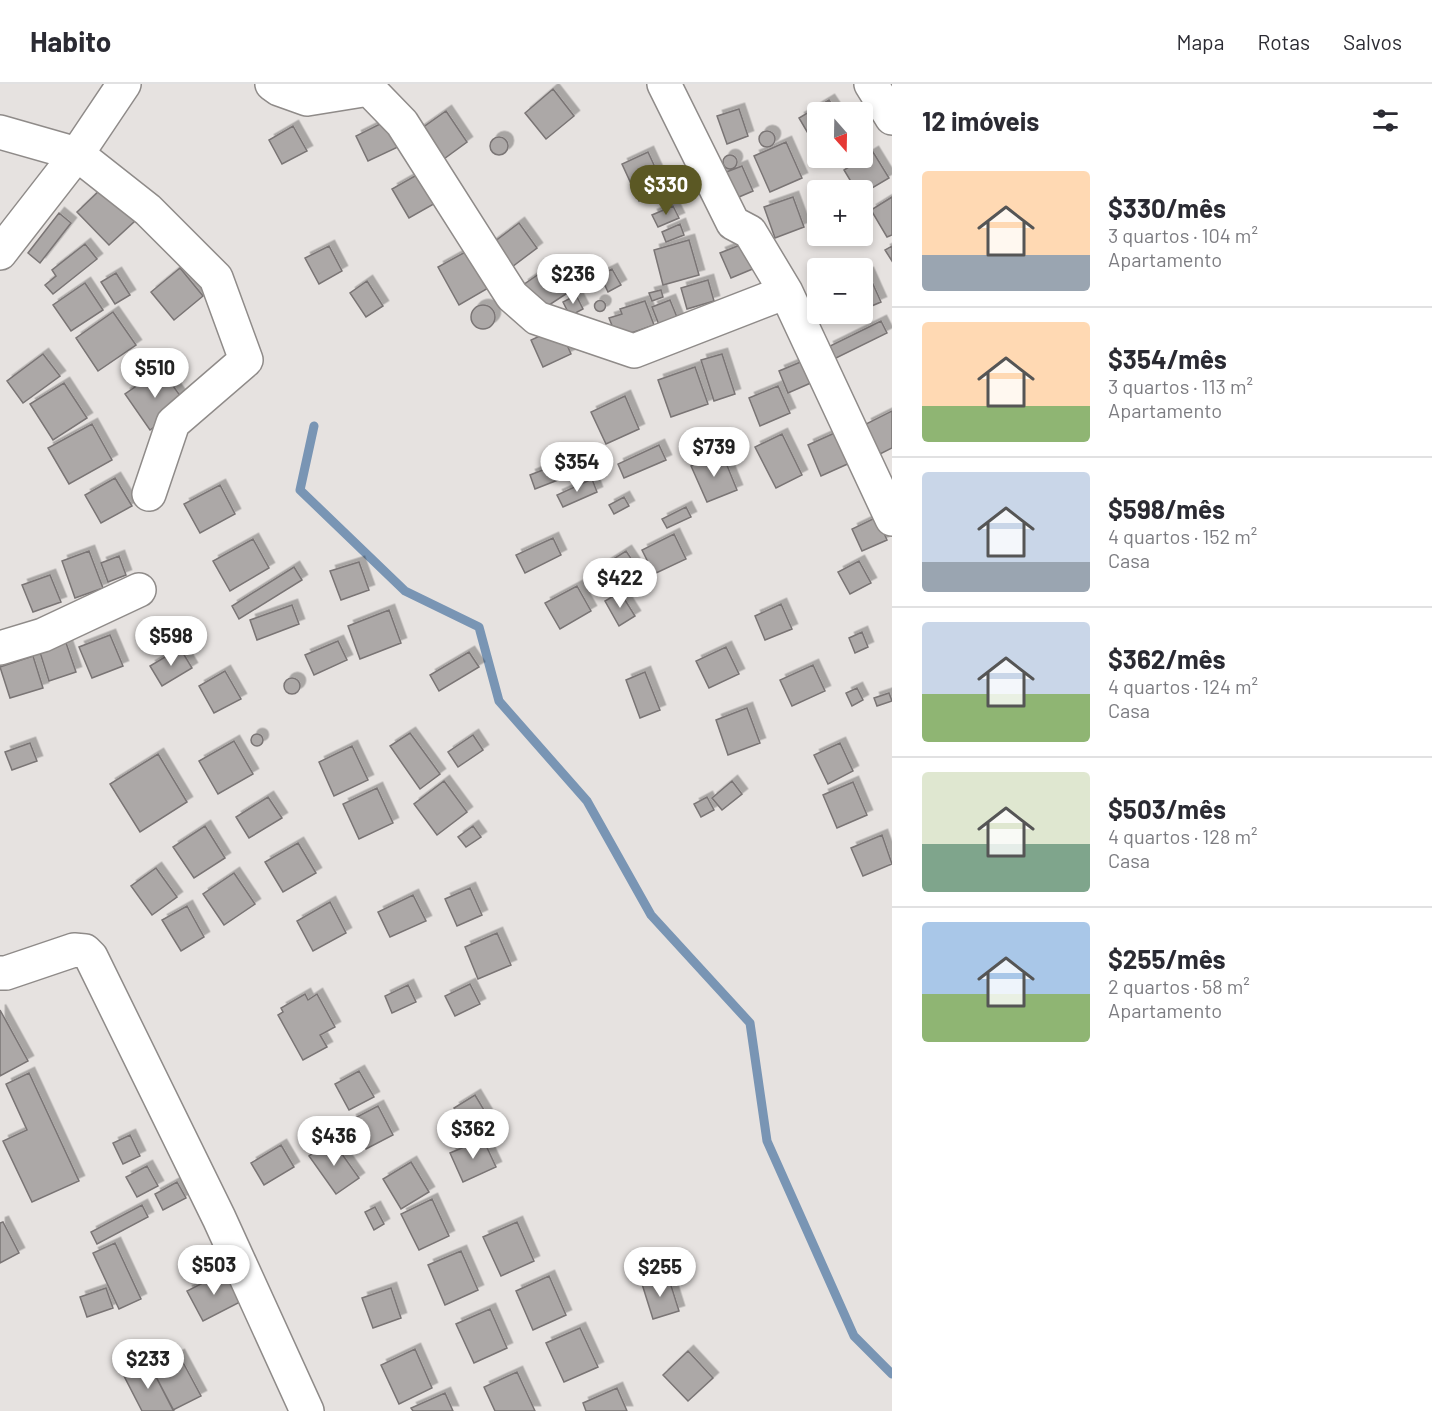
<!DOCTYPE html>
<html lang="pt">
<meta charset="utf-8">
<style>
:root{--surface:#fff;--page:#f7f7f7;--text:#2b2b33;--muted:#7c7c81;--line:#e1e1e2;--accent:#5b5824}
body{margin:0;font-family:Barlow,sans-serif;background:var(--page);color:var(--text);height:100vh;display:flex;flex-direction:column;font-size:22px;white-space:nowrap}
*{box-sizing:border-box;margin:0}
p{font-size:20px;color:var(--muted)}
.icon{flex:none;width:33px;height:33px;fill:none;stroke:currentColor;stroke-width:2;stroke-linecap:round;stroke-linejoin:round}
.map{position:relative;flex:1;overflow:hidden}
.sheet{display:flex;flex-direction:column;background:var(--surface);width:540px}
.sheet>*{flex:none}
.needle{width:39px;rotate:160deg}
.fabs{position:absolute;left:807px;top:18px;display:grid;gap:12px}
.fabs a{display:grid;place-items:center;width:66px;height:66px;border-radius:6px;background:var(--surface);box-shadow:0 3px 9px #0003;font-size:30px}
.price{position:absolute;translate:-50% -51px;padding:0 14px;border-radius:21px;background:#fff;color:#222;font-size:20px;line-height:39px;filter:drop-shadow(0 2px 3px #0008)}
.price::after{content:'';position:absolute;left:50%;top:36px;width:18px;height:14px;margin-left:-9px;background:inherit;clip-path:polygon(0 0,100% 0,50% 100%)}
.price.active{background:var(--accent);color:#fff}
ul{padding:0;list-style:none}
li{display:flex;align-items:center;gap:18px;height:150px;padding:0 30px}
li+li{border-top:2px solid var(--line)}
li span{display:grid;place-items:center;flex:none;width:168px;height:120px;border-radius:6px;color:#555}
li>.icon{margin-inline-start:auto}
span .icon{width:72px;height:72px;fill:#fffc;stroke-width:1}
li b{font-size:26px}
h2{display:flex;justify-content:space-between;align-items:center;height:72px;padding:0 30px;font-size:26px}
header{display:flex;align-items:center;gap:36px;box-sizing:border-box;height:84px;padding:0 30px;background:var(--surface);border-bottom:2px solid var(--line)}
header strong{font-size:28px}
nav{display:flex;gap:33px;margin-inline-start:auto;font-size:21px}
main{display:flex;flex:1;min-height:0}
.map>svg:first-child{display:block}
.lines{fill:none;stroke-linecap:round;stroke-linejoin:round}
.stream{stroke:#7995b4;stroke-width:9}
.building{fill:#aca8a7;stroke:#7a7575;stroke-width:1.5;filter:url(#shadow)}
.minor-casing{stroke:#8f8b89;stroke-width:36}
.minor{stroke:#fff;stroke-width:33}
</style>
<header>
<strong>Habito</strong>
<nav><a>Mapa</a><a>Rotas</a><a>Salvos</a></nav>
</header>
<main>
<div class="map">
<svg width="892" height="1327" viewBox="0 0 892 1327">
<defs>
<filter id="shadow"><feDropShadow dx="5.5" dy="-5.5" stdDeviation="0" flood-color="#0004"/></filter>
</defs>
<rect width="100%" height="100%" fill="#e6e2e0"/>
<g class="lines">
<!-- stream -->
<path class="stream" d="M314,342L300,406L405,507L479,543L499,617L587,717L651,831L750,939L767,1057L854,1252L892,1290"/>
</g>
<!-- building -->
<path class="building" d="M553,5L574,32L546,55L525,29Z
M829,16L837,28H818L816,63L799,34Z
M739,25L748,52L727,60L717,32Z
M446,27L467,58L437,80L415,49Z
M386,37L398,63L368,77L356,52Z
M293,42L307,67L282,80L269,56Z
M759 55a8 8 0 1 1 16 0a8 8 0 1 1-16 0Z
M490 62a9 9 0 1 1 18 0a9 9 0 1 1-18 0Z
M786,58L802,94L770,108L754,72Z
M648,68L665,105L639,117L622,80Z
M873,68L889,94L862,110V106H856L844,86Z
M723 78a7 7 0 1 1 14 0a7 7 0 1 1-14 0Z
M742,82L753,107L732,116L721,90Z
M422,88L439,117L409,134L392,105Z
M102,104L135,137L109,161L77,128Z
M793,113L804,143L775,154L764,123Z
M892,113V151L887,153L871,126Z
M673,122L679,134L658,143L652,131Z
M59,129L71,139L40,179L28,169Z
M519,139L537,164L508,186L490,161Z
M680,140L684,151L666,158L662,148Z
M689,156L699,191L663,201L654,166Z
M745,159L755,184L731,194L720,169Z
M85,160L97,175L53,210L45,201L56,192L52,186Z
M329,162L342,187L319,200L305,174Z
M892,162V177L885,166Z
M469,166L490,203L459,221L438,183Z
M552,181L569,208L540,227L523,201Z
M180,184L203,212L174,236L151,208Z
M612,185L621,201L608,208L600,191Z
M116,189L130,211L115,220L101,198Z
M868,189L881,218L862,226V191Z
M708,196L714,217L687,225L681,204Z
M367,197L383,222L366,233L350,209Z
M85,199L103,226L71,247L53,221Z
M661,206L663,213L652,217L649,209Z
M576,211L583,225L570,232L563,218Z
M670,216L679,238L661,246L652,223Z
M594.5 222a5.5 5.5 0 1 1 11 0a5.5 5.5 0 1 1-11 0Z
M645,217L654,241L617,254L609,234L622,230L620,225Z
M471 233a12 12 0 1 1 24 0a12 12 0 1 1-24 0Z
M113,228L136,261L98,287L76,254Z
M881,237L887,249L834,275L828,263Z
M559,243L571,270L543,283L531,256Z
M43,270L60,292L23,319L7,297Z
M722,270L735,310L714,317L701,276Z
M803,277L813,298L788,309L779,287Z
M695,283L708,320L671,333L658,296Z
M161,285L186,320L150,346L125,310Z
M64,299L87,334L53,356L30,320Z
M778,302L790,329L760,342L749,314Z
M625,312L639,345L606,360L591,328Z
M892,327V364L880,370L866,340Z
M92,340L112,376L69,400L48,364Z
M839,347L852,378L821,392L808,361Z
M782,350L802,391L776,404L755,363Z
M659,361L666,376L624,394L618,380Z
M722,369L737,406L707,418L691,382Z
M576,373L581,387L535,405L530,391Z
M115,394L132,422L101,439L85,411Z
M592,395L597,408L563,423L557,411Z
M220,401L235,430L200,449L184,420Z
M624,413L629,422L614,430L609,421Z
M686,423L691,433L667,444L662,435Z
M877,433L887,456L862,467L852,445Z
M674,450L686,475L654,490L642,466Z
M553,454L561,471L525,489L516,471Z
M253,455L269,484L230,507L213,477Z
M89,467L103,504L75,514L62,477Z
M626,467L640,488L617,502L604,481Z
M119,472L126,491L108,498L101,479Z
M859,477L871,499L850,510L838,488Z
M359,478L369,506L341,516L330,487Z
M294,483L302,496L239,535L232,522Z
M50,491L61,518L33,528L22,501Z
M577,502L591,527L560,545L545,519Z
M620,508L635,532L619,542L605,517Z
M781,520L792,545L765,556L755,532Z
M292,521L299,540L257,556L250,536Z
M389,526L401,559L360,575L348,542Z
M862,548L868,563L855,569L849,554Z
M110,551L123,582L92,594L79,563Z
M64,553L76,588L49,597L38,562Z
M338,557L347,576L314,591L305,571Z
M726,563L739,590L709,604L696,577Z
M180,564L192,584L162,602L150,582Z
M469,568L479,583L439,607L430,591Z
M33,572L43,604L10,614L0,583Z
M813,581L825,607L792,622L780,596Z
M225,587L241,615L214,629L199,602Z
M645,588L660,626L640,634L626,596Z
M284 602a8 8 0 1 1 16 0a8 8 0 1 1-16 0Z
M857,604L863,616L852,622L846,609Z
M889,609L892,617L877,622L874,614Z
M747,624L760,659L728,671L716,636Z
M410,649L440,690L420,705L390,662Z
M251 656a6 6 0 1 1 12 0a6 6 0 1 1-12 0Z
M473,651L483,666L458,683L448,668Z
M234,657L253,690L218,710L199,677Z
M30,659L37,677L12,686L5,668Z
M840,659L853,687L828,700L814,671Z
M352,662L368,696L334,712L319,678Z
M158,670L187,718L140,748L110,700Z
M444,697L467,728L437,751L414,720Z
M732,697L742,710L722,726L712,714Z
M853,698L867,731L837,744L823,711Z
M377,704L393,739L359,755L343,720Z
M268,713L282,734L249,754L236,733Z
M707,713L714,726L701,733L694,720Z
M205,742L225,774L194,794L173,763Z
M473,742L481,753L466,763L458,753Z
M882,751L892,780L863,792L851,764Z
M298,759L316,789L283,808L265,778Z
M156,784L177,813L152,831L131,802Z
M234,789L255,820L224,841L203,810Z
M470,804L482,831L457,842L445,815Z
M413,811L426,837L390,853L378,828Z
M330,818L346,849L313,867L297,837Z
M187,822L204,853L181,867L162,836Z
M497,849L511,881L478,895L465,863Z
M470,900L480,920L455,932L445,912Z
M408,901L416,918L392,929L385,912Z
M305,910L308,916L317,910L335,943L320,951L327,963L303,976L278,931L283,928L281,924Z
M0,926L28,977L0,992Z
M359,987L374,1013L349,1026L335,1000Z
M29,989L79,1097L32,1118L3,1057L27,1046L6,1000Z
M475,1011L487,1031L467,1044L454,1024Z
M378,1022L393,1051L366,1065L351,1036Z
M130,1051L140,1072L123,1080L113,1059Z
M483,1055L496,1083L463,1098L450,1069Z
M332,1056L359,1094L336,1110L309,1072Z
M281,1061L294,1083L264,1101L251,1079Z
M411,1078L429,1108L401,1125L383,1095Z
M147,1082L158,1102L137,1113L126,1093Z
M177,1098L186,1114L163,1126L155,1110Z
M432,1115L449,1152L419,1166L401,1130Z
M142,1121L148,1133L97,1160L91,1148Z
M375,1123L384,1140L374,1146L365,1128Z
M3,1138L19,1169L0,1179V1139Z
M517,1138L534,1177L501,1192L483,1153Z
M115,1159L141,1215L119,1225L93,1169Z
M461,1167L478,1206L445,1221L428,1181Z
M226,1187L242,1217L203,1237L187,1207Z
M549,1192L566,1231L533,1246L516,1207Z
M668,1192L679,1227L653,1235L642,1200Z
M106,1204L113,1224L87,1233L80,1213Z
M391,1204L401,1234L373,1244L362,1214Z
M490,1225L507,1264L474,1279L456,1240Z
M580,1244L598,1283L564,1298L546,1259Z
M415,1265L432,1304L399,1320L381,1281Z
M688,1267L713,1294L688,1317L663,1291Z
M179,1271L201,1312L173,1326L152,1285Z
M149,1279L152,1285L174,1327H142L124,1292Z
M517,1288L535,1327H495L484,1303Z
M617,1304L627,1327H586L583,1319Z
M445,1309L453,1327H413L411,1324Z"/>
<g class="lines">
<!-- minor casing -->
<g class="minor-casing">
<path id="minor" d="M272,0L279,5L307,15L369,5L402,39L512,212L537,234L634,267L786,208
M664,0L733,139L750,148L786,208L892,435
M871,0L892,34
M0,48L77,70L148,126L216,194L246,276L173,339L149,410
M0,169L77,70L124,0
M0,564L43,551L139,506
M0,889H6L74,866L85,867L91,873L219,1134L307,1327"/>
</g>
<!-- minor -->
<use href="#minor" class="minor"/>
</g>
</svg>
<div class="fabs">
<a><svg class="needle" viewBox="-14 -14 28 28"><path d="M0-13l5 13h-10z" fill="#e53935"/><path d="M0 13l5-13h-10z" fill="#7c7c81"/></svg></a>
<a>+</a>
<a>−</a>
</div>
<b class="price active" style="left:666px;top:132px">$330</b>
<b class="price" style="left:573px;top:221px">$236</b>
<b class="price" style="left:155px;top:315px">$510</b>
<b class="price" style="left:714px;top:394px">$739</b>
<b class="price" style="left:577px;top:409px">$354</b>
<b class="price" style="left:620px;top:525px">$422</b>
<b class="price" style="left:171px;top:583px">$598</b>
<b class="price" style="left:473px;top:1076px">$362</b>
<b class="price" style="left:334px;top:1083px">$436</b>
<b class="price" style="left:214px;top:1212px">$503</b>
<b class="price" style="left:660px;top:1214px">$255</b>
<b class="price" style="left:148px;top:1306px">$233</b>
</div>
<section class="sheet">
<h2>12 imóveis<svg class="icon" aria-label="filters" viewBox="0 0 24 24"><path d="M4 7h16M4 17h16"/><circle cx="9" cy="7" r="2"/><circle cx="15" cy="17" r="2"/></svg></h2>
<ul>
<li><span style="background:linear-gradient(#ffd9b3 70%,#9aa5b1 0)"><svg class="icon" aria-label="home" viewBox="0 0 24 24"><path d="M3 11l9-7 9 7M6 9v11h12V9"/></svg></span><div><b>$330/mês</b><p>3 quartos · 104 m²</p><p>Apartamento</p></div></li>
<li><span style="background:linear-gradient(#ffd9b3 70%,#8fb573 0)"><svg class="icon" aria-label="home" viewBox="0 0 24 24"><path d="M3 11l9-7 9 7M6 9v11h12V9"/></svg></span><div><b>$354/mês</b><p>3 quartos · 113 m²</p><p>Apartamento</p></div></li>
<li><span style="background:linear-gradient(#c9d6e8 75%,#9aa5b1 0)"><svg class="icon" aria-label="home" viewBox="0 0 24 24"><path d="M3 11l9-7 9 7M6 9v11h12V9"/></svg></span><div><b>$598/mês</b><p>4 quartos · 152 m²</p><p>Casa</p></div></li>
<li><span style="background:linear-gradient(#c9d6e8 60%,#8fb573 0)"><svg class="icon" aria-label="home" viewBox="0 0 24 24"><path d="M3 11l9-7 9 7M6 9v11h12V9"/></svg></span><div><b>$362/mês</b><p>4 quartos · 124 m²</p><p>Casa</p></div></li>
<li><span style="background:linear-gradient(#dfe7d0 60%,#7fa58c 0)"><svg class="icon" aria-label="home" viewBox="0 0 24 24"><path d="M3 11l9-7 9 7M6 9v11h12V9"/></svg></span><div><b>$503/mês</b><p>4 quartos · 128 m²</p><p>Casa</p></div></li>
<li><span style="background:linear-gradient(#a9c7e8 60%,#8fb573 0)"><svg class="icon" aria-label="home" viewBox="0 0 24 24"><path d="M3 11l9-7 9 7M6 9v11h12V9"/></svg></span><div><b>$255/mês</b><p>2 quartos · 58 m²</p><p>Apartamento</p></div></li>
</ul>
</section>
</main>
